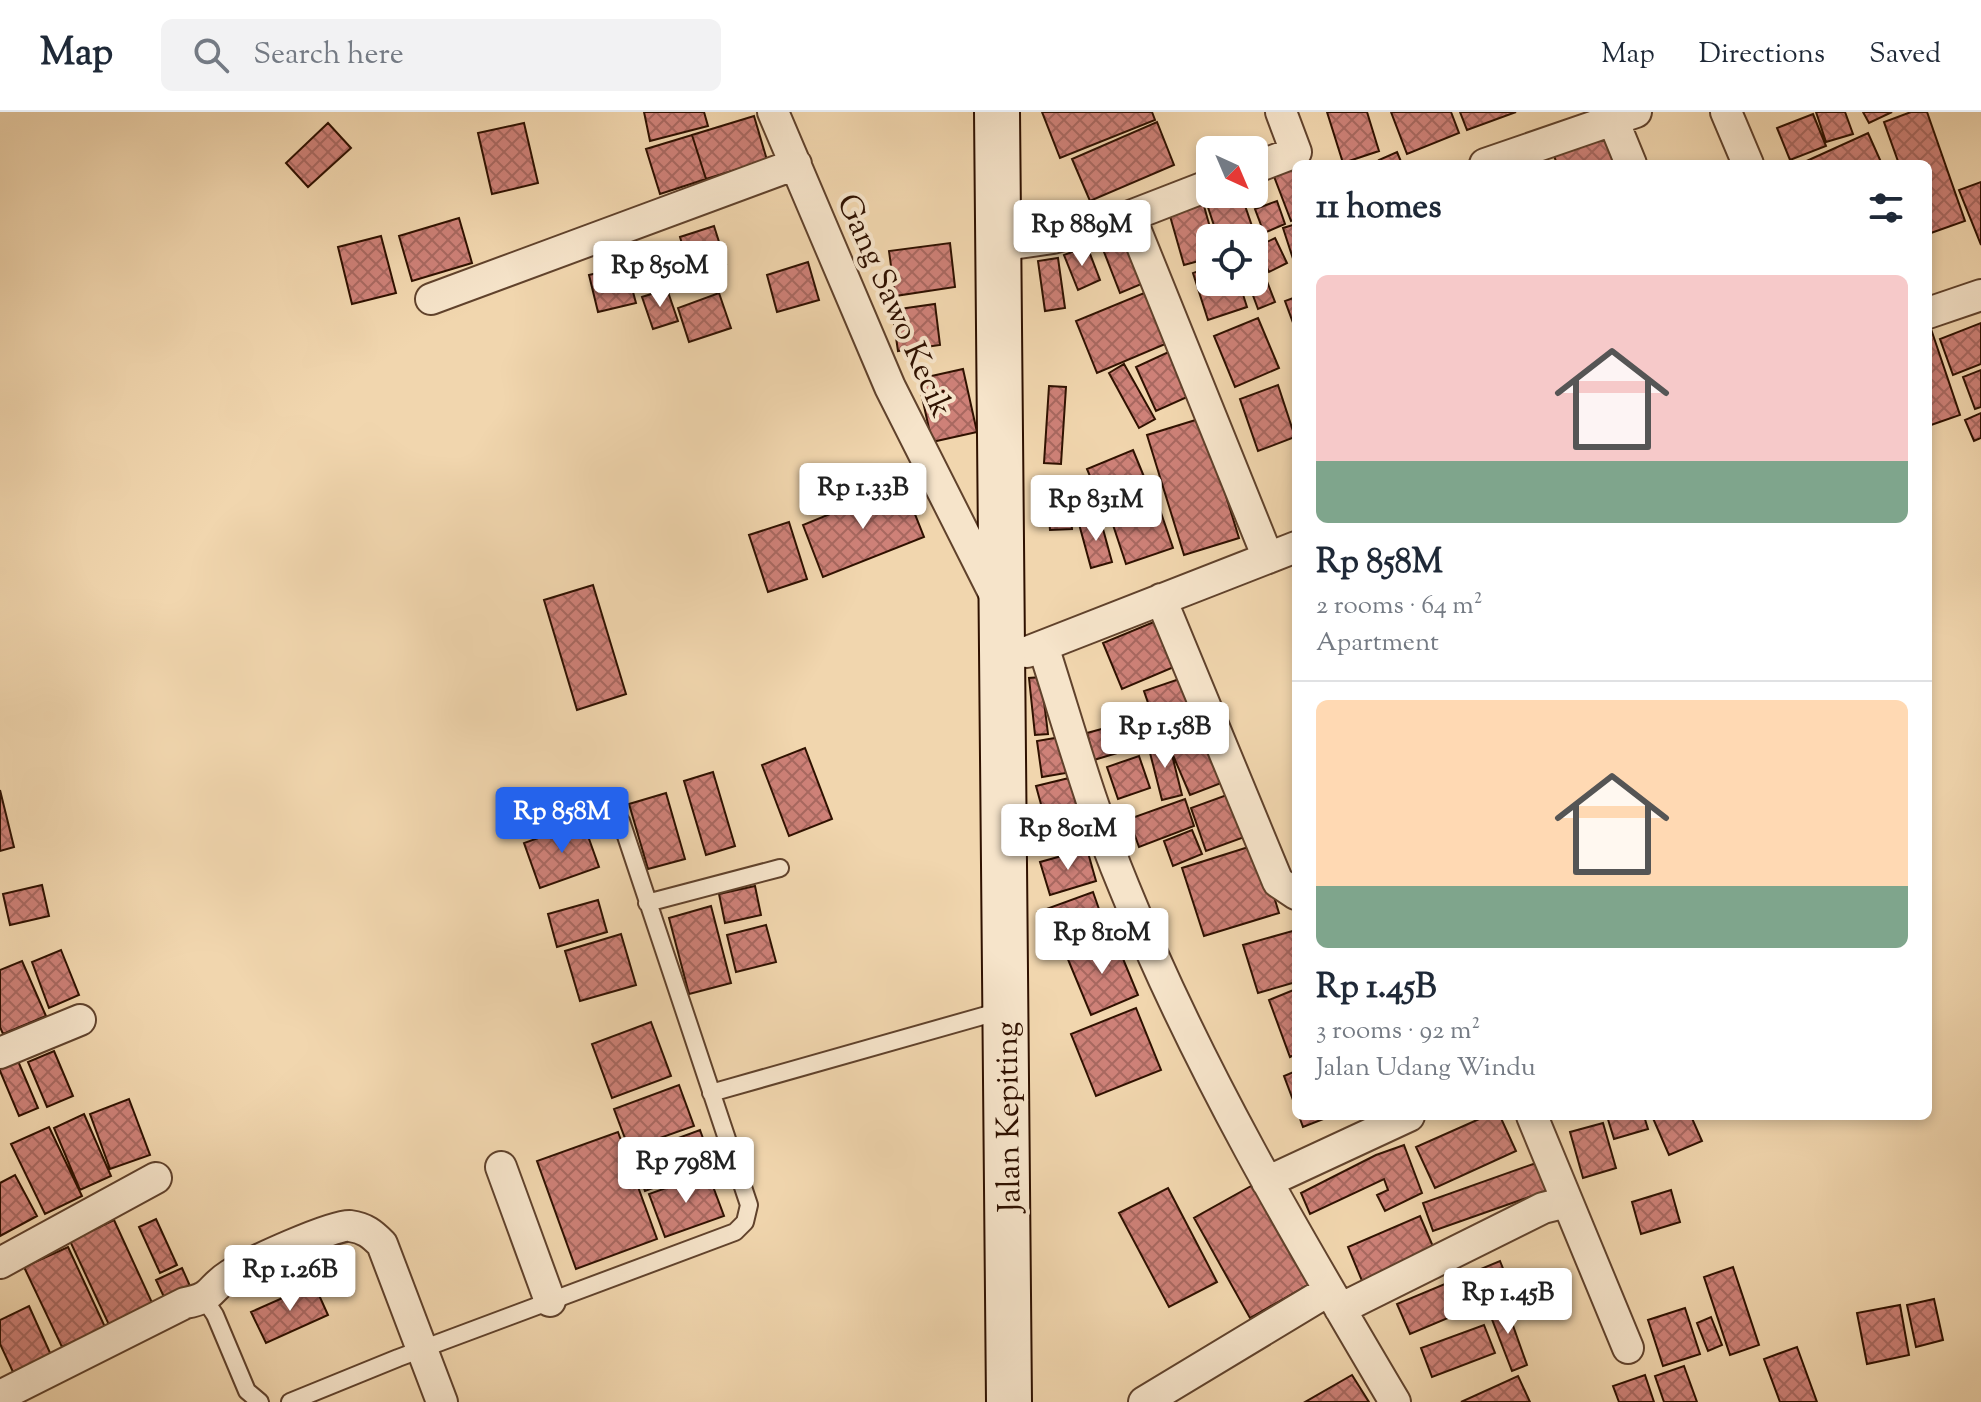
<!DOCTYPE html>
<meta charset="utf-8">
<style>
:root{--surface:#fff;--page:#f2f2f3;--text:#1f2937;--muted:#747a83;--line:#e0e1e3;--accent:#2563eb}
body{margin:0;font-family:"Sorts Mill Goudy",serif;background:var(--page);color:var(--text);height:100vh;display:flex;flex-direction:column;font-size:30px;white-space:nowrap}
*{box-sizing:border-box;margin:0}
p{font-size:26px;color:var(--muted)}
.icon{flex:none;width:44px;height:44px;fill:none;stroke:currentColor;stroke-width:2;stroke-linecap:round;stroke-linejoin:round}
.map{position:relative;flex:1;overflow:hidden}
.panel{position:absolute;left:1292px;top:48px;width:640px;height:960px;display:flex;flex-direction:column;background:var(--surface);border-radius:12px;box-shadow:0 4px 12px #0003}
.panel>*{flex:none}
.needle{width:52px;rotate:136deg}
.tools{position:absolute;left:1196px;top:24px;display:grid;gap:16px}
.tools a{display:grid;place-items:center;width:72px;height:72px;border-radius:12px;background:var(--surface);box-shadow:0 4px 12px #0003;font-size:40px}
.price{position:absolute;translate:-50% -68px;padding:0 18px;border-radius:8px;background:#fff;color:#222;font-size:26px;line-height:52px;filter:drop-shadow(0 2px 4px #0008)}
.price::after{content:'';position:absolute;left:50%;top:48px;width:24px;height:18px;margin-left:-12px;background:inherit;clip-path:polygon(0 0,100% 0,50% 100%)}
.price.current{background:var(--accent);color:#fff}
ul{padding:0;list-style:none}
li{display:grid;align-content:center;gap:16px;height:424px;padding:0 24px}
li+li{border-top:2px solid var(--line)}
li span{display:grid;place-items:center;height:248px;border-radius:12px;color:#555}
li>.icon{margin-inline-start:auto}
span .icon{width:144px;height:144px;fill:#fffc;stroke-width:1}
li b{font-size:34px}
h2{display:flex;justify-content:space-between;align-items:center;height:96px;padding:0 24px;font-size:34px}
header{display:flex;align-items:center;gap:48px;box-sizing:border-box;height:112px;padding:0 40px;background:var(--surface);border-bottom:2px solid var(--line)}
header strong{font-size:38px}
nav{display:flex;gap:44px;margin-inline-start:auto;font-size:28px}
.search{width:560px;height:72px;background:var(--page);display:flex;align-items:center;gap:20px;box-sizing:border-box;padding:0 28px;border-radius:12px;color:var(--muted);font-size:30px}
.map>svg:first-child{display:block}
.building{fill:url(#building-cross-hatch);stroke:#2f1100;stroke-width:2}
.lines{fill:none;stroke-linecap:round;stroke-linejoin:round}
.service-casing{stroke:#60422c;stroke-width:20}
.minor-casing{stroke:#60422c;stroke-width:34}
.secondary-casing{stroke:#2f1100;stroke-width:48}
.service{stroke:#f6e4ca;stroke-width:16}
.minor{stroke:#f6e4ca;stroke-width:30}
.secondary{stroke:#f6e4ca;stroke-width:44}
.labels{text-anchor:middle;stroke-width:8;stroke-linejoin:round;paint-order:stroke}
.street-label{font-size:32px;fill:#2f1100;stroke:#f6e4ca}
</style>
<header>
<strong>Map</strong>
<div class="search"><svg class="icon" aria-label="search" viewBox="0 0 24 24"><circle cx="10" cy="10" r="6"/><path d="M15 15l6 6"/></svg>Search here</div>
<nav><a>Map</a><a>Directions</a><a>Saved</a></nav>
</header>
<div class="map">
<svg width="1981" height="1290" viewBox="0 0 1981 1290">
<defs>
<pattern id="building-cross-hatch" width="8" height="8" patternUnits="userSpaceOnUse" patternTransform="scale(2)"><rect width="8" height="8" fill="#ce8178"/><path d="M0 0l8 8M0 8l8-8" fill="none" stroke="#a86860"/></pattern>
</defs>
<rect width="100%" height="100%" fill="#f1d6ae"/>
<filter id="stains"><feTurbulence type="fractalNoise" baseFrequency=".0025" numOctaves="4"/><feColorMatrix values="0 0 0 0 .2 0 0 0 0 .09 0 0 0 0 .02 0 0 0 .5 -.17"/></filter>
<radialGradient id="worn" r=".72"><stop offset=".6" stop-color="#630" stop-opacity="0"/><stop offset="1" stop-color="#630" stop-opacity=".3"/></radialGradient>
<!-- building -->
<path class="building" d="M644,0H704L708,14L650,29Z
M1042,0H1152L1155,8L1060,46Z
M1327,0H1367L1379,39L1343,51Z
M1391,0H1451L1459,21L1407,42Z
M1460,0H1516L1467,18Z
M1816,0H1845L1853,22L1826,30Z
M1863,0H1892L1869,11Z
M1911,0H1927L1965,109L1928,122V52H1899L1884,10Z
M1813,2L1826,34L1790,48L1777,16Z
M754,4L767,48L706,67L692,23Z
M1157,10L1174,53L1090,89L1072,47Z
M328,11L351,36L308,75L286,51Z
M524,11L538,71L492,82L478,21Z
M1609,18L1621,52H1557L1553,41Z
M1868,21L1881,50L1877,52H1800Z
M692,23L706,67L660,82L646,37Z
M1397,40L1402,52H1381L1379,48Z
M1289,47L1296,66V107L1291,109L1270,54Z
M1981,70V133L1959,78Z
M1225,82H1241L1254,120L1238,126H1218L1206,89Z
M1202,87L1213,126H1210V146L1184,153L1168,97Z
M1277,89L1285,112L1264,121L1255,97Z
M459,106L472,151L412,169L399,124Z
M1128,110L1151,168L1120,181L1097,122Z
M1296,112V156L1283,116Z
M714,114L726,152L691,163L680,125Z
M381,124L396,181L352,192L338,135Z
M1275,126L1287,151L1269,160L1257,135Z
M950,131L955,175L895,184L889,139Z
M1087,134L1100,168L1078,178L1064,143Z
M1255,139L1275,190L1258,197L1248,170H1254Z
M1058,146L1065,196L1045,199L1038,149Z
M808,150L819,188L777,200L767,163Z
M626,154L636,191L598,200L589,163Z
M1210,155V170H1239L1247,195L1208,208L1193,161Z
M667,177L678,209L653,217L642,185Z
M1149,179L1170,230L1097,261L1076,209Z
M719,181L731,216L689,230L678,196Z
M1296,185V219L1285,189Z
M935,192L940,233L898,239L892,198Z
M1258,206L1279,256L1235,275L1214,224Z
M1981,211V252L1953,263L1940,227Z
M1930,214L1960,303L1928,314V215Z
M1175,237L1196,281L1156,299L1136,255Z
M1124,252L1155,307L1139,316L1109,261Z
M963,257L977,320L932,330L918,267Z
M1981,258V295L1975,297L1963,265Z
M1278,273L1295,325L1258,339L1240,287Z
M1049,274L1066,275L1061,352L1044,351Z
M1981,301V326L1974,329L1965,308Z
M1202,306L1239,426L1184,443L1147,323Z
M1133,338L1152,384L1106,403L1087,357Z
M903,372L924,425L823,465L803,413Z
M1069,379L1072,417L1050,418L1047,381Z
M1159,395L1173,436L1126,452L1112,410Z
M1100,406L1112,450L1091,456L1079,412Z
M789,410L807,467L768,480L749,423Z
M593,473L626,582L577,598L544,488Z
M1161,507L1181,552L1122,577L1103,531Z
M1191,563L1207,609L1160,626L1144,579Z
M1041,565L1048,622L1035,623L1029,566Z
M1109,615L1117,641L1094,648L1087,621Z
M1061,625L1066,661L1042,665L1037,629Z
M1206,626L1224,670L1190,683L1172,641Z
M1168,627L1182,683L1162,688L1148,633Z
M805,636L832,707L789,724L762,653Z
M1139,644L1150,676L1118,687L1107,655Z
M713,660L735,734L706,743L684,669Z
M1069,666L1078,698L1045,707L1036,674Z
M0,678L14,735L0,739Z
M1235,680L1250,723L1206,739L1191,696Z
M666,681L685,747L648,757L629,692Z
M1185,687L1194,714L1139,735L1129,707Z
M1074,706L1079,733L1052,739L1046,712Z
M583,710L599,755L540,776L524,731Z
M1192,718L1202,742L1173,754L1164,729Z
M1258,732L1279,801L1204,824L1182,756Z
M1087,737L1096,769L1050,783L1040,750Z
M42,773L49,804L10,813L3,782Z
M755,774L761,803L725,811L719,782Z
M1093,780L1107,820L1052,840L1038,800Z
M598,788L607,820L557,835L548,802Z
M711,794L731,871L689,882L669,806Z
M766,813L776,850L736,860L727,823Z
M1296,818V870L1258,881L1243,833Z
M621,822L636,873L580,889L565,839Z
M1114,825L1138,883L1091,903L1067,845Z
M61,838L79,883L49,896L32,850Z
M22,849L46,904L3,922L0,915V858Z
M1296,877V942L1290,945L1269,888Z
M1136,896L1161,958L1096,984L1071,922Z
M651,910L671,964L612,986L592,932Z
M54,939L73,984L47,995L28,950Z
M18,949L38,996L19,1004L0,959V956Z
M1296,959V996L1284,964Z
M679,973L694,1014L629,1037L614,997Z
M129,987L150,1043L110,1057L90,1002Z
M84,1002L111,1064L80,1078L54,1016Z
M1299,1004H1331L1303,1015Z
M1486,1004H1500L1516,1039L1435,1076L1416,1035Z
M1607,1004H1644L1648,1017L1614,1027Z
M1652,1004H1691L1702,1029L1669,1043Z
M1603,1011L1616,1056L1583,1066L1570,1020Z
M49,1015L82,1084L45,1102L11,1032Z
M700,1018L713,1054L645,1079L632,1043Z
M618,1020L657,1127L576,1157L537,1049Z
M1404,1033L1422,1081L1385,1099L1377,1083L1388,1078L1384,1067L1310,1102L1301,1081L1376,1043Z
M1536,1051L1546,1079L1433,1119L1423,1091Z
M708,1061L724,1104L665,1125L649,1082Z
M15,1063L37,1104L0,1124V1071Z
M1260,1069L1315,1169L1250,1206L1194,1106Z
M1168,1076L1217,1170L1169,1195L1119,1101Z
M1671,1078L1680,1110L1641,1122L1632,1090Z
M1420,1104L1437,1144L1365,1176L1348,1135Z
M156,1107L177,1153L160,1161L139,1115Z
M114,1108L154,1195L110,1215L70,1129Z
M68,1135L105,1215L62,1235L24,1155Z
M1500,1149L1512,1179L1410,1222L1397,1192Z
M1733,1155L1759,1233L1730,1243L1704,1165Z
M182,1156L190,1174L164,1185L156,1168Z
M314,1172L328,1203L266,1231L251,1200Z
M1934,1187L1943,1228L1916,1235L1907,1193Z
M1505,1191L1527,1253L1512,1259L1488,1197Z
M1900,1193L1909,1243L1867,1252L1857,1201Z
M29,1194L51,1243L13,1260L0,1232V1208Z
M1685,1196L1700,1242L1663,1254L1648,1208Z
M1711,1205L1722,1233L1708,1239L1697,1211Z
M1484,1213L1495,1241L1432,1265L1421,1236Z
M1797,1235L1817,1290H1780L1764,1247Z
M1684,1254L1697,1290H1664L1655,1264Z
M1352,1263L1369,1290H1305Z
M1645,1263L1654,1290H1619L1613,1274Z
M1518,1264L1530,1290H1461Z"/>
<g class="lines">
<!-- service casing -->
<g class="service-casing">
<path id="service" d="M647,791L780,756
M711,981L1004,898
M201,1190L209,1194L215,1203L247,1279L260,1290
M290,1290L398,1246L735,1120L745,1110L749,1093L621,709"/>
</g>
<!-- minor casing -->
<g class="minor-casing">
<path id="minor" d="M773,0L890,275L998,489
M1726,0L1748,52
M1613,8L1631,52
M1485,52L1636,0
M1254,56L1296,40L1281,0
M1130,104L1268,446
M998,134L1053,126L1130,104L1210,73
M431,187L796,52
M1928,201L1981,183
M1161,487L1278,770L1296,782
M1043,534C1069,615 1091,696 1124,775C1197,956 1296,1123 1395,1290
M1027,540L1296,435
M0,941L80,908
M1532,1004L1628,1236
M501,1055L550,1189
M1267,1070L1409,1004
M0,1151L156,1066
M1340,1197L1543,1096L1567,1090
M0,1284L185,1191C214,1186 208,1177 230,1163C247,1152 334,1112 350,1114C365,1116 372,1122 382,1132L442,1290
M1144,1290L1328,1179"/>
</g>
<!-- secondary casing -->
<g class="secondary-casing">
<path id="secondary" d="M997,0L1009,1290"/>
</g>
<!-- service -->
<use href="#service" class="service"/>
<!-- minor -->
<use href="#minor" class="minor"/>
<!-- secondary -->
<use href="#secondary" class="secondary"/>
</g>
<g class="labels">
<!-- street labels -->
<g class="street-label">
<text transform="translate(896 193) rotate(66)" y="11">Gang Sawo Kecik</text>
<text transform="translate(1007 1005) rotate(-91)" y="11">Jalan Kepiting</text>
</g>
</g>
<rect width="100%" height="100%" filter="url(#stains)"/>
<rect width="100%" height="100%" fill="url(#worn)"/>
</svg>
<div class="tools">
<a><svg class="needle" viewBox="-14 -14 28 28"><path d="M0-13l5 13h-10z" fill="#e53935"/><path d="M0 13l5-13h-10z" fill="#747a83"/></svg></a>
<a><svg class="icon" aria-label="locate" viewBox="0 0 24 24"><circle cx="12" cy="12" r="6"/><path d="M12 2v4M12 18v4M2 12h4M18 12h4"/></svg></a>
</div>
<b class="price" style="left:1082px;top:156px">Rp 889M</b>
<b class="price" style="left:660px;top:197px">Rp 850M</b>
<b class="price" style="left:863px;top:419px">Rp 1.33B</b>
<b class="price" style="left:1096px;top:431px">Rp 831M</b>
<b class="price" style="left:1165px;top:658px">Rp 1.58B</b>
<b class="price current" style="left:562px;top:743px">Rp 858M</b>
<b class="price" style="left:1068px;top:760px">Rp 801M</b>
<b class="price" style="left:1102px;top:864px">Rp 810M</b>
<b class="price" style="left:686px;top:1093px">Rp 798M</b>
<b class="price" style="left:290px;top:1201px">Rp 1.26B</b>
<b class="price" style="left:1508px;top:1224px">Rp 1.45B</b>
<section class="panel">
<h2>11 homes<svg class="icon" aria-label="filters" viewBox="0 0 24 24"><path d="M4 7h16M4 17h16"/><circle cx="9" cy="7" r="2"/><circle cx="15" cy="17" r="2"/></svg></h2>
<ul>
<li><span style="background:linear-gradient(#f6c9c9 75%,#7fa58c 0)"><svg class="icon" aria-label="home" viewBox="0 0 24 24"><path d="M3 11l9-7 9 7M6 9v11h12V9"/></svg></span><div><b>Rp 858M</b><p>2 rooms · 64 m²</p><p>Apartment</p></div></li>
<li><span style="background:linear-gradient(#ffd9b3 75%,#7fa58c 0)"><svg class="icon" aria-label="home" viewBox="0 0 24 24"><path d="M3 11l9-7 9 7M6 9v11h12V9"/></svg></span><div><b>Rp 1.45B</b><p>3 rooms · 92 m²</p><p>Jalan Udang Windu</p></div></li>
</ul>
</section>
</div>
